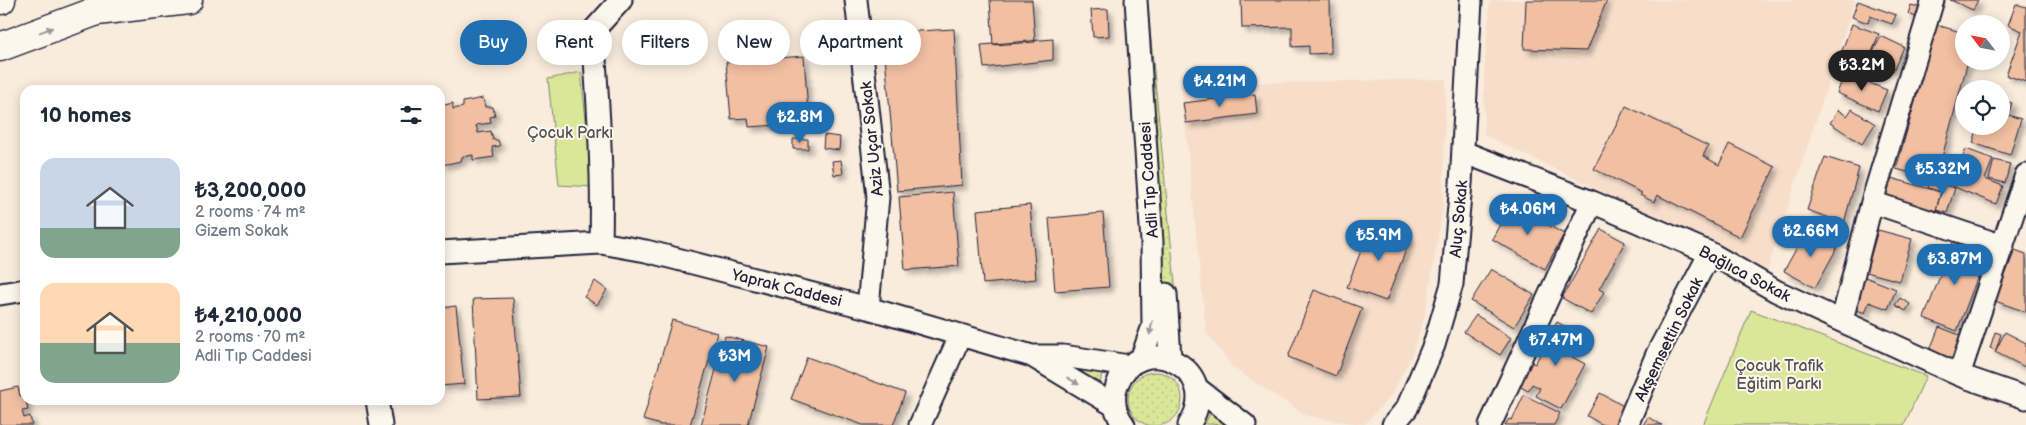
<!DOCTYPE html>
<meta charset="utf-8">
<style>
:root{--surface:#fff;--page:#f6f6f7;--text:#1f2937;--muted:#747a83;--accent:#1f6fb2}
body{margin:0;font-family:"Balsamiq Sans",sans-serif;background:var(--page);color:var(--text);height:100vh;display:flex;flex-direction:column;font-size:19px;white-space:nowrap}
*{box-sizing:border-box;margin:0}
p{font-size:16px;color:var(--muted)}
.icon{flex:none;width:28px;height:28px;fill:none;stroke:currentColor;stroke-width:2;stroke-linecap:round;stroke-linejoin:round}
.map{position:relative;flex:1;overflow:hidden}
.details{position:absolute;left:20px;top:85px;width:425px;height:320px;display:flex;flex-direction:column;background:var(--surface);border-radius:15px;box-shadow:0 2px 12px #0003}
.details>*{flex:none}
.banner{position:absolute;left:460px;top:20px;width:475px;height:45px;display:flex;gap:10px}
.needle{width:32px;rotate:302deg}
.tools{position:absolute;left:1955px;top:15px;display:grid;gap:10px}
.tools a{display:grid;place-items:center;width:55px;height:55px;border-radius:50%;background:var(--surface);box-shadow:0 2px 12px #0003;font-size:25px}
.price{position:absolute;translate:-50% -42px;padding:0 11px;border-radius:18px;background:var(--accent);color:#fff;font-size:16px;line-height:32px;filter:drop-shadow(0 1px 2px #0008)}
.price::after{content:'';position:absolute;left:50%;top:30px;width:15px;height:11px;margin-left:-8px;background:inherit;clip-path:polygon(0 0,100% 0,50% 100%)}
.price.on{background:#222;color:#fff}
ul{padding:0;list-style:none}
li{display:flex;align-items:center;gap:15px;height:125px;padding:0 20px}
li span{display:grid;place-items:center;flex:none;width:140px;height:100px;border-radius:15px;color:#555}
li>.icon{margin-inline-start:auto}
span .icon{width:60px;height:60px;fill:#fffc;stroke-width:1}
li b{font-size:21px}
h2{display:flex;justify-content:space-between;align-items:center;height:60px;padding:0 20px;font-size:21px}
.pill{padding:0 18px;border-radius:22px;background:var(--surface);box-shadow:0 2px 12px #0003;font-size:18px;line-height:45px}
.pill.on{background:var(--accent);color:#fff}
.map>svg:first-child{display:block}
.built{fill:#f7decb}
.grass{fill:url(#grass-dots);stroke:#7e846a}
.park{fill:#dae698;stroke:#7e846a}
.building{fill:#f1bfa2;stroke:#22223b;filter:url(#shadow)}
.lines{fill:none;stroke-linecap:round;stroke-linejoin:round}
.minor-casing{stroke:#22223b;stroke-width:25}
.major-casing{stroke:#22223b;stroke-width:31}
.minor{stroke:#fbf7ec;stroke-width:21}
.major{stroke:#fbf7ec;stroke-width:28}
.oneway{fill:#99979c}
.labels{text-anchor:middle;stroke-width:4;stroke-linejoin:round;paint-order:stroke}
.park-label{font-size:16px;fill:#505352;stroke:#fbf7ec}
.street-label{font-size:16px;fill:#22223b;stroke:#fbf7ec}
</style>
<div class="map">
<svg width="2026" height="425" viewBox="0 0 2026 425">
<defs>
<pattern id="grass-dots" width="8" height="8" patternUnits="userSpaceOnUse" patternTransform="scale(1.25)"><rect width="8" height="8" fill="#dae698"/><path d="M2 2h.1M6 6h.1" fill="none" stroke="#bbc584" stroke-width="1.8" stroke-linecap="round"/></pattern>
<filter id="shadow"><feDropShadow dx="4.5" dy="4.5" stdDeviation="2.5" flood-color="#0004"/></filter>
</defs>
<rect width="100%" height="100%" fill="#f9ecdd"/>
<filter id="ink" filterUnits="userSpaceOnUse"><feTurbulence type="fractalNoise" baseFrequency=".02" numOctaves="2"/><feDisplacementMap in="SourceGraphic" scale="10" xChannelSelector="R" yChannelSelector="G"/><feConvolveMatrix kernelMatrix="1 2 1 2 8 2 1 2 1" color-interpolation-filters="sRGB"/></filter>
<g filter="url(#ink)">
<!-- built -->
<path class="built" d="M1490,0H1855L1767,271L1484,135V74Z
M1446,79L1443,208L1425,315L1411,357L1391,396L1364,425L1307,416L1233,368L1206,332L1181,84Z"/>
<!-- grass -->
<path class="grass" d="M1142,0H1147L1179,324H1163Z
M1056,364L1102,371L1100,385Z
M1128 399a27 27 0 1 1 54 0a27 27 0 1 1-54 0Z
M1211,411L1236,425L1205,424Z"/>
<!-- park -->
<path class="park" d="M581,72L593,187L559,185L548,79Z
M1751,310L1926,376L1904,425H1703Z"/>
<!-- building -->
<path class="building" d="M990,0H1032L1035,42L993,45Z
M1241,0H1330L1331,53L1309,54V46L1292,47V27L1242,28Z
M1526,0H1607L1586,51L1524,49Z
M1950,0H1978L1973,10Z
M1858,1L1896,15L1892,24L1870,16L1868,23L1852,17Z
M2016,4L2026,7V82L2006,75L2022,31L2008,25Z
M1911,5L1922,8L1919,18L1908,14Z
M1108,9L1109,36L1093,37L1091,10Z
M1852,24L1879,34L1868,63L1841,53Z
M1937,25L1964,33V61H1968L1941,161L1936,160L1931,178L1896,169Z
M954,29L962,185L897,191L883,33Z
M1881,36L1904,47L1893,71L1869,60Z
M1053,39V60L984,68L981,45Z
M804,56L808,113L791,115L792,124L749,127L748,118L731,119L726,62Z
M1192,69H1223L1222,83L1192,84Z
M1845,73L1887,90L1878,111L1837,93Z
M1255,94L1257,114L1186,123L1183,103Z
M483,98L485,107H493L495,116L490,117L491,123L476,125L478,133L491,131L493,140H498L500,146L492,147L494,157L473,160V155L462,157L461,161L442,165L440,106L453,103V109L463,107V102Z
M2001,100L2012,103L2008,115L2021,119L2010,155L1973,143L1978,126H2001Z
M1626,106L1708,146L1703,156L1719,165L1729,144L1775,167L1740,237L1657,195L1654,202L1640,195L1642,193L1594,169Z
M1852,109L1875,124L1862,144L1830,123L1838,110L1847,116Z
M824,135L840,137L839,150L823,148Z
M793,139H808V149H793Z
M1966,149L1993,159L1985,179L2003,186L1996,204L1952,186Z
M1825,157L1859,168L1844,223L1807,210Z
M841,160L843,174L834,175L832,161Z
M1994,160L2010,164L2005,183L1989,179Z
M1891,178L1941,192L1936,211L1886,196Z
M1930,181L1955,188L1947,213L1936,210L1941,192L1928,188Z
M953,192L959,266L905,270L899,197Z
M1511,204L1564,234L1545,269L1492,239Z
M1030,205L1036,279L983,284L977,210Z
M1103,213L1109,287L1055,291L1049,218Z
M1372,222L1411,237L1386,301L1347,287Z
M1601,229L1625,242L1599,289L1604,292L1591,314L1562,298Z
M1807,229L1838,246L1815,288L1784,271Z
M1878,230L1912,239L1900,281L1866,272Z
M1953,242L1986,255L1957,331L1924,318Z
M2015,250L2026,254V312L1995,301Z
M1491,269L1534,295L1514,327L1471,301Z
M1860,275L1896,289L1888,309L1869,302L1865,313L1847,306Z
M595,281L607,290L597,305L584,297Z
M1314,290L1362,308L1336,376L1288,357Z
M513,298L521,397L478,399L473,299Z
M1900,298L1910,304L1906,311L1895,305Z
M456,306L464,384L440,386V308Z
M1476,315L1511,338L1500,355L1464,332Z
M672,320L717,333L690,425H661L643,420Z
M1557,322L1583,336L1572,357L1585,364L1561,409L1536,396L1540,388L1532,384L1528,391L1519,386L1531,362L1535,364Z
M1939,327L1962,336L1951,363L1928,355Z
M1995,332L2001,334L1996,350L1990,348Z
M2005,332L2026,343L2025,367L1995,352Z
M725,336L769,347L748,425H701Z
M807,357L905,393L893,425H863L791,399Z
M18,387L20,396L25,395V400H29L26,401L28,410L22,411L24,418L30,416L32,425H0V391Z
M1600,393L1627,408L1617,425H1603L1587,416Z
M1524,395L1560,413L1554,425H1505L1509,419L1512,420Z
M1648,417L1662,425H1643Z"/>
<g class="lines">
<!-- minor casing -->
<g class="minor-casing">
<path id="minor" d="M856,0L878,197L868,308
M1136,0L1152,242L1153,326L1141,359
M1463,152L1592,202L1710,253L1776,291L1959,375L2026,398
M1872,202L2003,246
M601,243C603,172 598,102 593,31L621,0
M440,252L601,243L646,251L868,308L1032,356L1115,406
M0,294L25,290
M1166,294L1170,358
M1842,320L1872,202L1933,0
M1032,356H1063L1129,366
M1959,375L2026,175
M1198,389L1245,425
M377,400L381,425
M920,425L960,336
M1124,425C1115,413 1112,399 1117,385C1138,327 1226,368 1189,425
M1393,425L1407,408L1434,345L1452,284L1461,184L1471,0
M1490,425L1592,202
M1627,425L1657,354L1710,253"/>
</g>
<!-- major casing -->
<g class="major-casing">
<path id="major" d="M0,0H1
M0,47L97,11L188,0"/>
</g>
<!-- minor -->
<use href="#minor" class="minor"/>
<!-- major -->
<use href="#major" class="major"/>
</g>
<!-- one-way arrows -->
<defs><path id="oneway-solid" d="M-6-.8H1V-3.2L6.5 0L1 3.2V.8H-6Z" transform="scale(1.25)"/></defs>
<g class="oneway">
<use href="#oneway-solid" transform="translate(46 30) rotate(-20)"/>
<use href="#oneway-solid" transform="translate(1151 328) rotate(102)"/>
<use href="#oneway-solid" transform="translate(1073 381) rotate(31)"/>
</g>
</g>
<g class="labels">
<!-- park labels -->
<g class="park-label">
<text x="570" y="138">Çocuk Parkı</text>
<text x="1779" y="371">Çocuk Trafik<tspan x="1779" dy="18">Eğitim Parkı</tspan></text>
</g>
<!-- street labels -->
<g class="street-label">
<text transform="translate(871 139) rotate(-96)" y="6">Aziz Uçar Sokak</text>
<text transform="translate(1148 180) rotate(-94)" y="6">Adli Tıp Caddesi</text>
<text transform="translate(1458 219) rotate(-85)" y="6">Aluç Sokak</text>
<text transform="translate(1745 273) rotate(28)" y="6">Bağlıca Sokak</text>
<text transform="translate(787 287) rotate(14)" y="6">Yaprak Caddesi</text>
<text transform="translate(1668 339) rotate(-64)" y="6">Akşemsettin Sokak</text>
</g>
</g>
</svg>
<div class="tools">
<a><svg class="needle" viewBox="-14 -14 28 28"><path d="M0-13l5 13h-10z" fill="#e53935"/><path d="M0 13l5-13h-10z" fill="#747a83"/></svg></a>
<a><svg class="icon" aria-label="locate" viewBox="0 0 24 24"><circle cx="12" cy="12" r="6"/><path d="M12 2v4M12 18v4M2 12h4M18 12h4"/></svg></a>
</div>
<b class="price on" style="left:1862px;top:92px">₺3.2M</b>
<b class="price" style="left:1220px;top:108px">₺4.21M</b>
<b class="price" style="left:800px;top:144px">₺2.8M</b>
<b class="price" style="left:1943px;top:196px">₺5.32M</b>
<b class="price" style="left:1528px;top:236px">₺4.06M</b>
<b class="price" style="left:1811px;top:258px">₺2.66M</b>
<b class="price" style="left:1379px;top:262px">₺5.9M</b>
<b class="price" style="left:1955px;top:286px">₺3.87M</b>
<b class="price" style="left:1556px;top:367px">₺7.47M</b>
<b class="price" style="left:735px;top:383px">₺3M</b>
<div class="banner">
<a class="pill on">Buy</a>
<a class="pill">Rent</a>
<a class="pill">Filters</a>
<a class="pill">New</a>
<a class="pill">Apartment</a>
</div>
<section class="details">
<h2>10 homes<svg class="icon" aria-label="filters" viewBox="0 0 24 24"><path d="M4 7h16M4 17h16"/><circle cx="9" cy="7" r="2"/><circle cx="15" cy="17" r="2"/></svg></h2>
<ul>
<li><span style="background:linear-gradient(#c9d6e8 70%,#7fa58c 0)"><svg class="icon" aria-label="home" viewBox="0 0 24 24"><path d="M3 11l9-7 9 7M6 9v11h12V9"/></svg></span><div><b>₺3,200,000</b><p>2 rooms · 74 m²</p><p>Gizem Sokak</p></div></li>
<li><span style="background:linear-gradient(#ffd9b3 60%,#7fa58c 0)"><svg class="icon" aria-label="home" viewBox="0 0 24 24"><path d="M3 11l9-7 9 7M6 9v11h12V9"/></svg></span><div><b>₺4,210,000</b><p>2 rooms · 70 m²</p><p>Adli Tıp Caddesi</p></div></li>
</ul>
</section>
</div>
